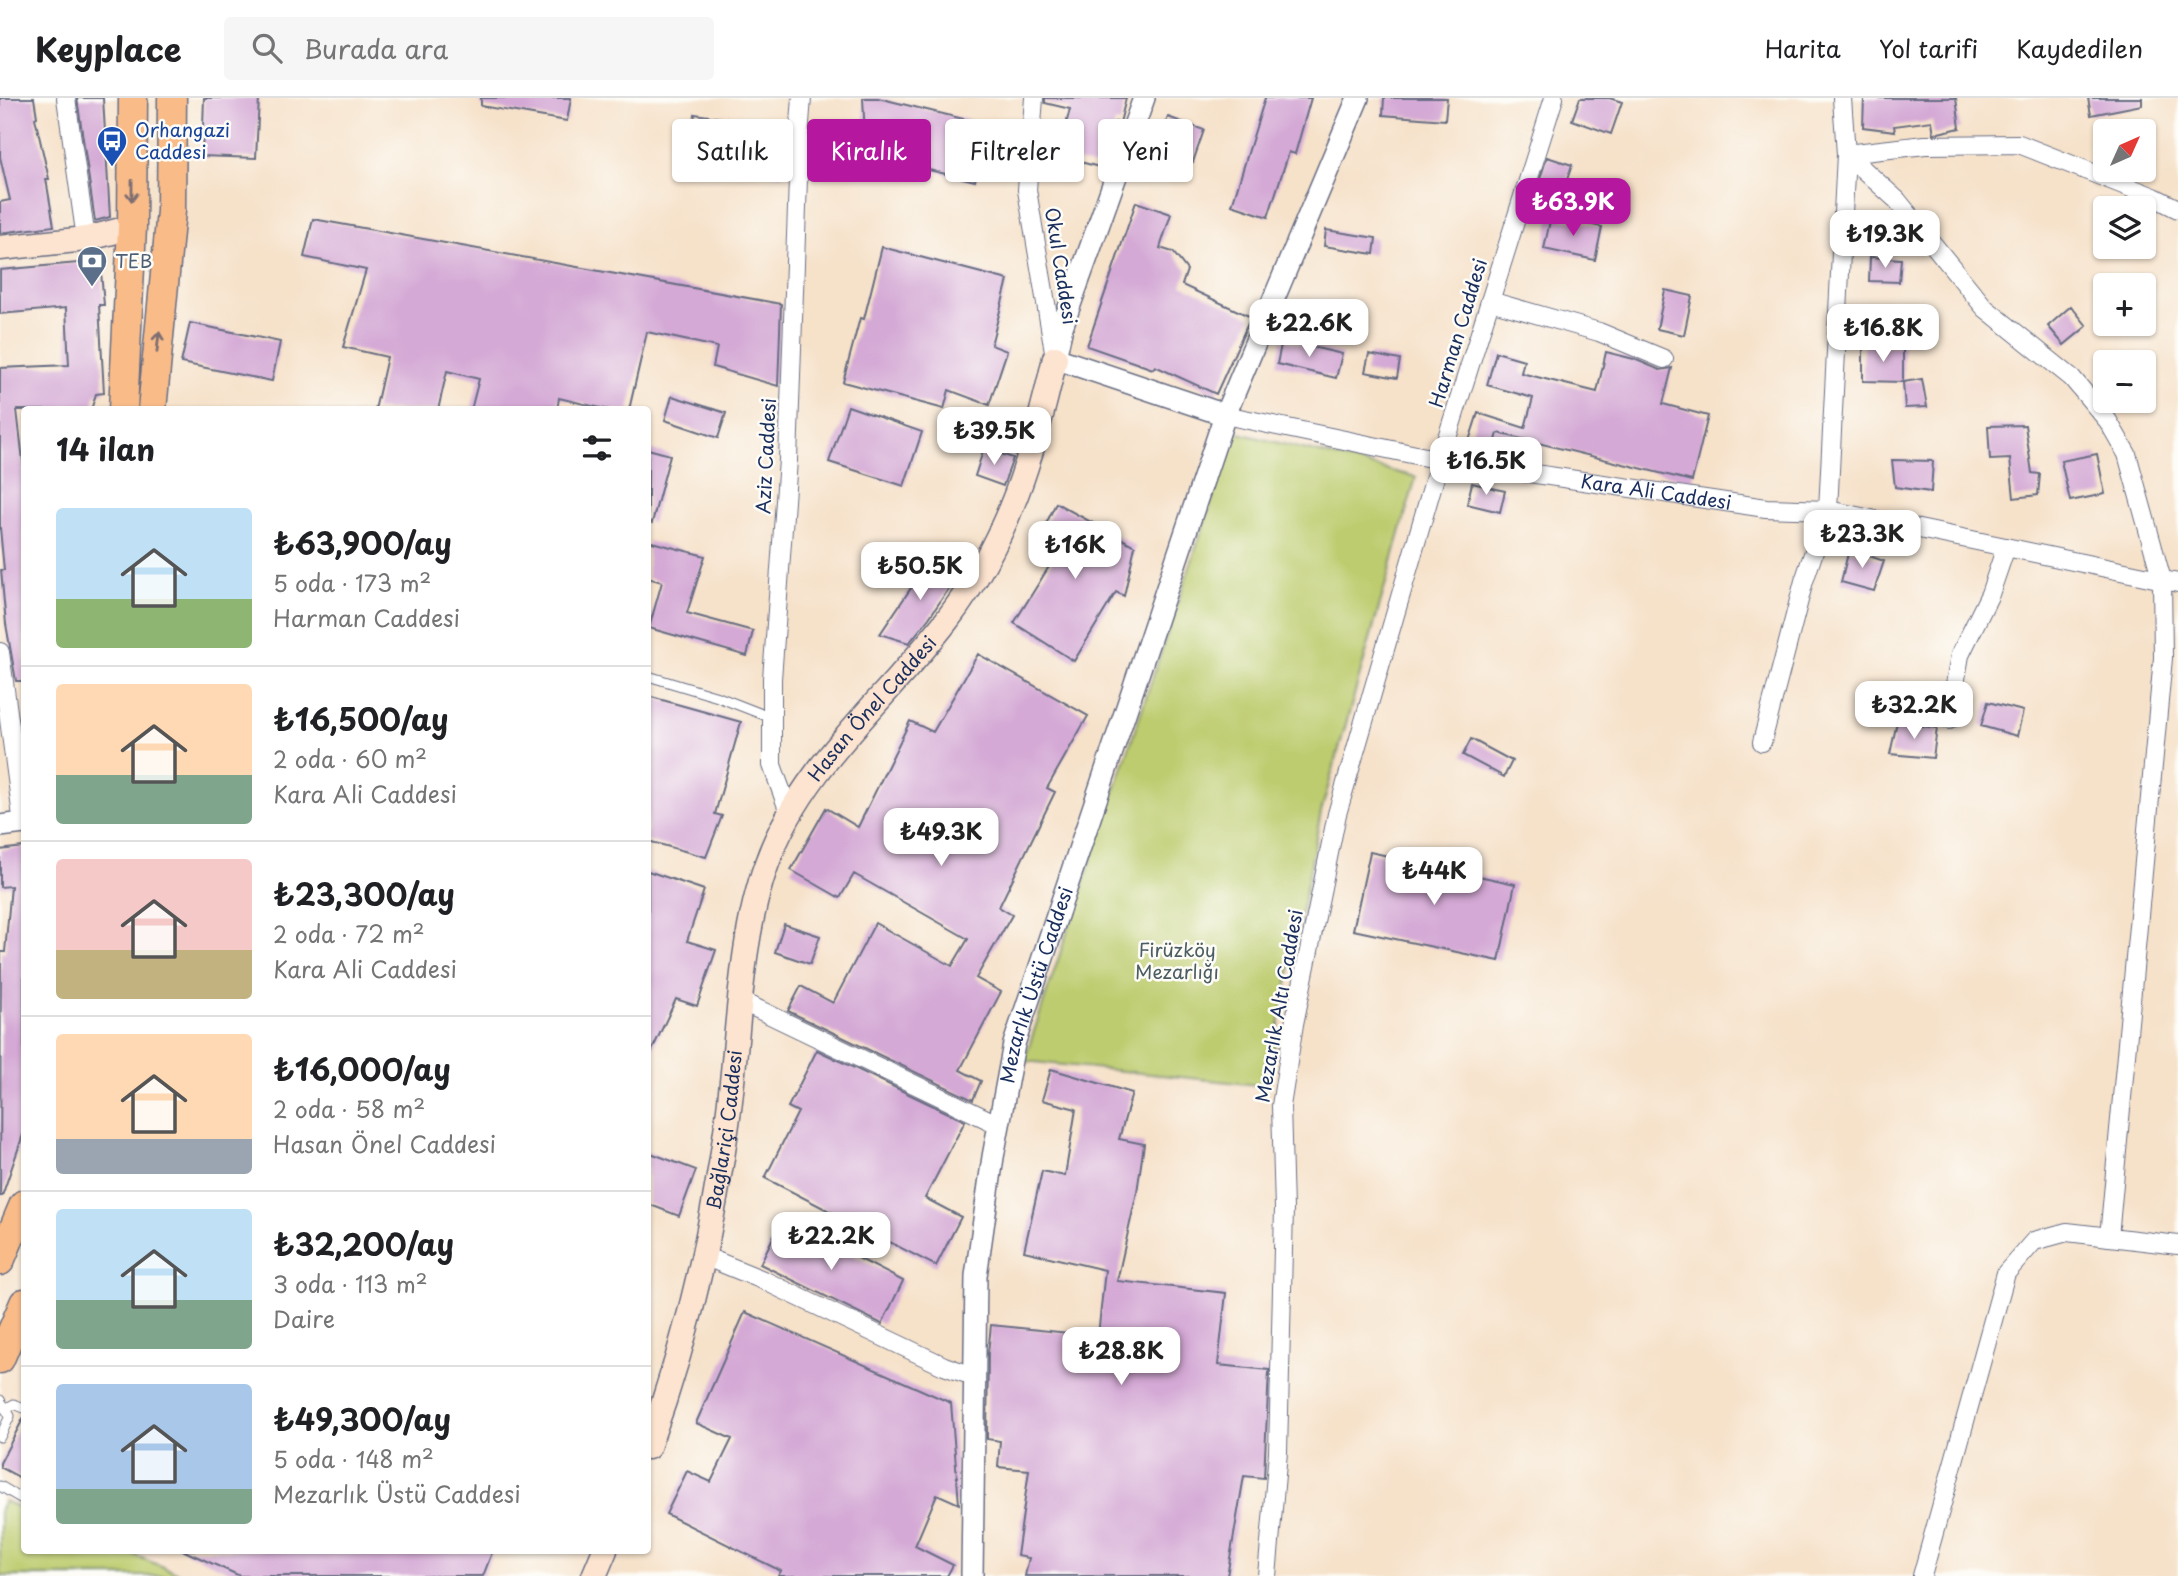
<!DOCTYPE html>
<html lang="tr">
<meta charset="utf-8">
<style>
:root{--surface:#fff;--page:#f6f6f6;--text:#202124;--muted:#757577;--line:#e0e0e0;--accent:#b5179e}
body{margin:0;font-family:"Playpen Sans",sans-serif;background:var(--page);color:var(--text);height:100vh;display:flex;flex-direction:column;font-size:26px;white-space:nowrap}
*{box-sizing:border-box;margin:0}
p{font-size:23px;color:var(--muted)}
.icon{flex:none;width:38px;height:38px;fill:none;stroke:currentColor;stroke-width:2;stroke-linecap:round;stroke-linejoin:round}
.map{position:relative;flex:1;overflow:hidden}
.drawer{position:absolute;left:21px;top:308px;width:630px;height:1148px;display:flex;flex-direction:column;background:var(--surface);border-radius:7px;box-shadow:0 2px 5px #0004}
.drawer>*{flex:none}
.top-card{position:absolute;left:672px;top:21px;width:665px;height:63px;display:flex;gap:14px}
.needle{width:46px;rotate:45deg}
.controls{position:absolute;left:2093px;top:21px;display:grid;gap:14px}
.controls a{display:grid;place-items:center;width:63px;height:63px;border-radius:7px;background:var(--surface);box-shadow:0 2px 5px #0004;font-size:35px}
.price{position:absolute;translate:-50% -60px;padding:0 16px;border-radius:14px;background:#fff;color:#222;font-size:23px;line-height:46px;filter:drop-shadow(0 2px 4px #0008)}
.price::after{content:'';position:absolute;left:50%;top:42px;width:21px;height:16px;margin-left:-10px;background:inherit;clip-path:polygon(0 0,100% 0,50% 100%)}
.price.on{background:var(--accent);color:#fff}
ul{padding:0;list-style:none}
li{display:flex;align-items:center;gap:21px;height:175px;padding:0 35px}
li+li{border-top:2px solid var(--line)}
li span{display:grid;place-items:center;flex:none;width:196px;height:140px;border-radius:7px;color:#555}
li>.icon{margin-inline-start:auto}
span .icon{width:84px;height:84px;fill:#fffc;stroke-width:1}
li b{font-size:30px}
h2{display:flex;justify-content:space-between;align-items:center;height:84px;padding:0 35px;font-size:30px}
.tag{padding:0 24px;border-radius:7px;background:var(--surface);box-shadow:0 2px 5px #0004;font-size:24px;line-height:63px}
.tag.on{background:var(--accent);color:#fff}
header{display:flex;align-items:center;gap:42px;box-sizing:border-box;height:98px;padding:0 35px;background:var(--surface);border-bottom:2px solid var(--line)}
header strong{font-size:33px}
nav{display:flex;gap:38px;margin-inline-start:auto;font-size:24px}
.search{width:490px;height:63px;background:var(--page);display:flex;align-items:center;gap:18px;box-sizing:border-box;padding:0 24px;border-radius:7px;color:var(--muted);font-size:26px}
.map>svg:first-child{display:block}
.green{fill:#bdcc6e;stroke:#6c7e66;stroke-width:2}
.building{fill:#d4a9d5}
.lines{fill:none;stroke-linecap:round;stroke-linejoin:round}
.service-casing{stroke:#686d83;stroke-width:11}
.minor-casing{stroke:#686d83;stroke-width:20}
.tertiary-casing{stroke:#686d83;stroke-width:24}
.secondary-casing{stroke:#686d83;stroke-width:27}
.primary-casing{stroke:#686d83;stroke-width:31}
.service{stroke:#fff;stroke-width:9}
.minor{stroke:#fff;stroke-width:18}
.tertiary{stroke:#fff;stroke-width:21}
.secondary{stroke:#fde4d0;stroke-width:24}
.primary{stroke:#f9bc89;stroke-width:28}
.oneway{stroke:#7f6e71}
.labels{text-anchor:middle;stroke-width:5;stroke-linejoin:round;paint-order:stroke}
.transit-label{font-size:19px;fill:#164399;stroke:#fdfcf7;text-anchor:start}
.service-label{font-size:19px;fill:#4e5e75;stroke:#fdfcf7;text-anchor:start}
.street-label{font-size:19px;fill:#1b2f5e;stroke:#fdfcf7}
.park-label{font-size:19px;fill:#4c5e63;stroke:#fdfcf7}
</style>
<header>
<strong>Keyplace</strong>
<div class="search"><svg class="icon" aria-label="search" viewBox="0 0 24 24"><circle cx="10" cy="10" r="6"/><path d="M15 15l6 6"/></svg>Burada ara</div>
<nav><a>Harita</a><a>Yol tarifi</a><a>Kaydedilen</a></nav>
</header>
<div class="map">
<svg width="2178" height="1478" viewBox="0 0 2178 1478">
<rect width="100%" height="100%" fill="#fdfcf7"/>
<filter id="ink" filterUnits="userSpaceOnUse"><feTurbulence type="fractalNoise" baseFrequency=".0143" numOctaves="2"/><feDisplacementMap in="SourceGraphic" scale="14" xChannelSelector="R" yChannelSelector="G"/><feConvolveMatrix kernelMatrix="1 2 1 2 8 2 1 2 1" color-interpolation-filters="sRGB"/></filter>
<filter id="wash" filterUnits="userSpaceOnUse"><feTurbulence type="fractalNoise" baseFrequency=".00686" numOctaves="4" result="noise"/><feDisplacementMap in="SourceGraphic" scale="28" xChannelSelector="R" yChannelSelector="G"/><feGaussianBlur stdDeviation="1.57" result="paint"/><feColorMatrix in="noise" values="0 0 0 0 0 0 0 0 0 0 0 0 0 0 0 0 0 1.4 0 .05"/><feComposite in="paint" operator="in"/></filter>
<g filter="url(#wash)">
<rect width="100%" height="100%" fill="#f6e1c9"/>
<!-- green -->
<path class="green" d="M1235,334L1416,379L1321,714L1267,988L1024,963Z
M4,1403L24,1412V1452L124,1453L186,1478H0V1410Z"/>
<g id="blocks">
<!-- building -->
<path class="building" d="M0,0H34L37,19L35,20L49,81H46L54,128L0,135V104L10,102L0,59Z
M77,0H103L110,119L95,123Z
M204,0H259L256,60L202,58Z
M481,0H571L567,23L481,8Z
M863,0H878L988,27L975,83L866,57Z
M1045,0H1126L1120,25L1115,24L1103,70L1058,58L1070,11L1045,5Z
M1265,0H1311L1295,56L1289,54L1268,119L1232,107Z
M1384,0H1447L1445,22L1383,17Z
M1580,0H1609L1622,4L1611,36L1572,22Z
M1864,0H1956L1960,30L1934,36L1932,23L1894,28L1895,33L1863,29Z
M2088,0H2142V7L2091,17Z
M695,16L788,30L782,77L688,63Z
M1168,19L1204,32L1193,64L1156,50Z
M1547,59L1572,67L1559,105L1535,97Z
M1136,104L1171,116L1160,150L1173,154L1187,172L1182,187L1251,219L1216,296L1155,268L1153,271L1087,248Z
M1551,118L1602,129L1595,162L1544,151Z
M313,121L781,206L778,288L713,269L717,249L647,234L629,312H609L559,300L557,312H471L479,281L447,273L438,312H375L387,259L343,249L366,172L304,159Z
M1326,132L1376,140L1374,156L1324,148Z
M882,149L1008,182L991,247L1007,253L989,307L949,292L944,311L843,284L860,220L864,221Z
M1870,159L1901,161L1899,184L1869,183Z
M100,163L104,207H99L104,295L96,296L91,312H17L24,371V583H16L6,526L1,472H4L0,430V270L69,267L66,210L0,216V172Z
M1665,192L1692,198L1684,237L1657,231Z
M2071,208L2087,228L2064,247L2048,228Z
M190,225L280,244L272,283L181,265Z
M1282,242L1342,256L1336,280L1277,266Z
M1863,247L1903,248V284L1863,283Z
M1496,254L1524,262L1521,275L1597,294L1606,254L1634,261L1660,272L1672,270L1663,306L1708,318L1692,383L1498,335L1493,354L1468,346L1478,315L1525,330L1533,300L1487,287Z
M1369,256L1400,262L1397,280L1365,274Z
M1922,281L1927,309L1905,310L1903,284Z
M672,298L726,315L718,340L665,322Z
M848,308L922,334L904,388L829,364Z
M2025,327L2032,375L2040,376L2038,397L2014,400L2010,361L1990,362L1988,328Z
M984,350L1013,360L1003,388L975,378Z
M648,351L670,357L652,425L648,424Z
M2097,356L2105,396L2070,403L2061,363Z
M1892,362L1933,363L1931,394L1895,389Z
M1472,385L1505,393L1500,414L1467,406Z
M1056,405L1135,448L1124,498L1116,494L1074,563L1014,525L1055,459L1035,449Z
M648,443L705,458L687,515L753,533L747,558L649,530L662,484L648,480Z
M1849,451L1884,463L1874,493L1841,484Z
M932,459L958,477L929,520L909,545L880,536Z
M978,556L1088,618L1047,690L1055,694L999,809L1012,817L976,880L1001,894L960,972L981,983L973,1002L788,913L801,888L833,905L875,825L952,868L968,841L854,776L840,800L791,772L826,710L858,729L910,623L933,634Z
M648,598L741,624L715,716L722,718L706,759L648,743Z
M1988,604L2023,613L2017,638L1981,628Z
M1897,624L1937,630L1933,660L1890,656Z
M1471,641L1512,663L1504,679L1463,657Z
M24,749V1034L2,1098H0L1,854H5L11,788L0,789V752Z
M1370,754L1515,786L1499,863L1353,832Z
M648,773L704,792L687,843L716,852L697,908L676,901L648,961Z
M784,826L820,838L810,866L775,854Z
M817,952L965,1023L925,1100L961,1119L936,1168L765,1080L798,1014L788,1009Z
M1051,971L1132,995L1119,1041L1144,1046L1137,1094L1117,1183L1226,1195L1218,1267L1269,1272L1264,1380L1244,1378L1227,1478H1025L1029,1460L1017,1458L1029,1372L998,1369L1000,1343L987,1341L988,1255L991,1227L1098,1238L1105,1172L1024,1153L1042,1073L1065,1078L1076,1011L1042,1002Z
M648,1054L696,1072L679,1118L648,1106Z
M782,1121L903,1183L882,1226L760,1166Z
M745,1214L951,1305L959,1406L937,1396L915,1448L953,1467L947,1478H778L781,1473L666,1416L687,1373L711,1384L732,1341L696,1325Z
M24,1319V1382L0,1369V1365Z
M182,1452H493L483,1478H240Z"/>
</g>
</g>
<g filter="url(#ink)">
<use href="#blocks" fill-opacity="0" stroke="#686d83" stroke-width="2"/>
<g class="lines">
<!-- service casing -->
<g class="service-casing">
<path id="service" d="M648,578L718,599L772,620
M0,1302L10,1318L0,1339
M5,1311L14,1306L24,1310
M0,1388L24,1402"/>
</g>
<!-- minor casing -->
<g class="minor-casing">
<g id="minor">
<path d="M66,0L86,141"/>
<path d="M1034,0L1027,92L1054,253"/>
<path d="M1846,56L1897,102L1985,210L2072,280L2108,323L2127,356L2162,482L2163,560L2109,1139"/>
<path d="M1846,56L1925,47L2019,46L2154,99L2178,111"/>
<path d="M1490,203L1599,234L1664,261"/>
<path id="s1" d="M1225,317L1440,362L1766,410L1828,412L2178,485"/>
<path d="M0,554L23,726"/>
<path d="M1949,622L1960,557L1990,496L2006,449"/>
<path d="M1762,644L1804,483L1828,412L1846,56L1842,0"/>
<path d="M789,714L772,667V581L788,362L800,25L802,0"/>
<path d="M741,903L999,1027"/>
<path d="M704,1158L763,1182L944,1268L976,1279"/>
<path d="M1267,1478L1278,1354L1284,1111L1281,1008L1294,926L1337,716L1440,362L1554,0"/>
<path d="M1922,1478L2006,1175L2034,1143L2067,1134L2178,1147"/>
</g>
</g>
<!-- tertiary casing -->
<g class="tertiary-casing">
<g id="tertiary">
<path d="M1144,0L1062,229L1055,260L1225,317"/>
<path d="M0,728L24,725"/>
<path id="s2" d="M972,1478L976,1178L993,1059L1014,946L1225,317L1358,0"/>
</g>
</g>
<!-- secondary casing -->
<g class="secondary-casing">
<g id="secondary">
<path d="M0,150L86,141L132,129"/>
<path id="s3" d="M648,1349C687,1243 713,1131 728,1019C739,937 739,842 767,765C801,669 886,602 947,522C1009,441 1033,357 1055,260"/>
<path d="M594,1478L605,1452"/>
</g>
</g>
<!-- primary casing -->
<g class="primary-casing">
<path id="primary" d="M123,312L132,129L133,0
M152,312L171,113L172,0
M0,1163L24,1106
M0,1261L24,1205"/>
</g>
<!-- service -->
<use href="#service" class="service"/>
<!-- minor -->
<use href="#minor" class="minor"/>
<!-- tertiary -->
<use href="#tertiary" class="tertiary"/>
<!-- secondary -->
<use href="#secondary" class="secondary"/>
<!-- primary -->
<use href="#primary" class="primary"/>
</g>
<!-- one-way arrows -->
<defs><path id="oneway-shaft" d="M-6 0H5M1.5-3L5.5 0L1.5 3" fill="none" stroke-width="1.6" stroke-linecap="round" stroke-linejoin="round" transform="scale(1.75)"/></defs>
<g class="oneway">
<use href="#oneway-shaft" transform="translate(132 93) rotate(90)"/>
<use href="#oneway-shaft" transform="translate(158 244) rotate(-84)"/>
</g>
</g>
<!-- icons -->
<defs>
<g id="bus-pin" transform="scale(1.575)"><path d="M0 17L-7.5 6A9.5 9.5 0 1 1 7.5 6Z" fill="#1a4fb4" stroke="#fdfcf7"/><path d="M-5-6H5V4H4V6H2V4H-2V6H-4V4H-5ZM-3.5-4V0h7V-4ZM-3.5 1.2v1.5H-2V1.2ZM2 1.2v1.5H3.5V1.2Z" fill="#fff"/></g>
<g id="bank-pin" transform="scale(1.575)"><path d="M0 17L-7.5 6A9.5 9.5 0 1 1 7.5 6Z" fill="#5c6f8a" stroke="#fdfcf7"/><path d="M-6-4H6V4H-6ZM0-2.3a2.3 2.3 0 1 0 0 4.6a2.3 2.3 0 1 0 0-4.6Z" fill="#fff"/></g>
</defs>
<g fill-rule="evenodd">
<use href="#bus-pin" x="112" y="43"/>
<use href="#bank-pin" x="92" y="163"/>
</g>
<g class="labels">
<!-- transit labels -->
<g class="transit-label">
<text x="135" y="39">Orhangazi<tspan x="135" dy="22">Caddesi</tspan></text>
</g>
<!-- service labels -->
<g class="service-label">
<text x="115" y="170">TEB</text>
</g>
<!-- street labels -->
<g class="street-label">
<text transform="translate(1061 168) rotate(81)" y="7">Okul Caddesi</text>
<text transform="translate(1458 235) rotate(-73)" y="7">Harman Caddesi</text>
<text transform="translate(766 358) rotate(-87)" y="7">Aziz Caddesi</text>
<text dy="7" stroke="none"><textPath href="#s1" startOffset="438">Kara Ali Caddesi</textPath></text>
<text dy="7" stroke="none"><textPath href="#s3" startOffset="786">Hasan Önel Caddesi</textPath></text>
<text dy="7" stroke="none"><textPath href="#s2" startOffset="598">Mezarlık Üstü Caddesi</textPath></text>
<text transform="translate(1279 908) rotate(-80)" y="7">Mezarlık Altı Caddesi</text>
<text dy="7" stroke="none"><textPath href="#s3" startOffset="327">Bağlariçi Caddesi</textPath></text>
</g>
<!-- park labels -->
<g class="park-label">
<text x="1177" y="859">Firüzköy<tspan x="1177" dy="22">Mezarlığı</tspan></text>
</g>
</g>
</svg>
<div class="controls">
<a><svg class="needle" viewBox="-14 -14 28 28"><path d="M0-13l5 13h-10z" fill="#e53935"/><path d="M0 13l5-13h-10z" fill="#757577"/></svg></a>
<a><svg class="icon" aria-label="layers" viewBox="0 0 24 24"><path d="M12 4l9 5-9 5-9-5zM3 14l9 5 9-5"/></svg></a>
<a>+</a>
<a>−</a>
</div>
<b class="price on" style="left:1573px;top:140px">₺63.9K</b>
<b class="price" style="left:1885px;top:172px">₺19.3K</b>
<b class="price" style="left:1309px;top:261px">₺22.6K</b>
<b class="price" style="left:1883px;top:266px">₺16.8K</b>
<b class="price" style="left:994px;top:369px">₺39.5K</b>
<b class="price" style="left:1486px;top:399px">₺16.5K</b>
<b class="price" style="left:1862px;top:472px">₺23.3K</b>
<b class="price" style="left:1075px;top:483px">₺16K</b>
<b class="price" style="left:920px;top:504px">₺50.5K</b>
<b class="price" style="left:1914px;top:643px">₺32.2K</b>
<b class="price" style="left:941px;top:770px">₺49.3K</b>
<b class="price" style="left:1434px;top:809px">₺44K</b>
<b class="price" style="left:831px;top:1174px">₺22.2K</b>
<b class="price" style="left:1121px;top:1289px">₺28.8K</b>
<div class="top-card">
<a class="tag">Satılık</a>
<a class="tag on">Kiralık</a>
<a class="tag">Filtreler</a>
<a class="tag">Yeni</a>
</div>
<section class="drawer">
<h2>14 ilan<svg class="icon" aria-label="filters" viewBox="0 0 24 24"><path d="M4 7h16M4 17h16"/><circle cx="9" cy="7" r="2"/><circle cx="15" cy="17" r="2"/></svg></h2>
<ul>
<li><span style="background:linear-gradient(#bfe0f5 65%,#8fb573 0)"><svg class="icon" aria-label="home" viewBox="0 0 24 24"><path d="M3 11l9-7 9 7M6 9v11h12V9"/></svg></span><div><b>₺63,900/ay</b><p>5 oda · 173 m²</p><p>Harman Caddesi</p></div></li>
<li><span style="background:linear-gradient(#ffd9b3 65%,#7fa58c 0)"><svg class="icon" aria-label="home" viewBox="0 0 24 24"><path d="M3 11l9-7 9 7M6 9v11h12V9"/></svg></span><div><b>₺16,500/ay</b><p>2 oda · 60 m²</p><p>Kara Ali Caddesi</p></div></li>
<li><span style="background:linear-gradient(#f6c9c9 65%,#c2b280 0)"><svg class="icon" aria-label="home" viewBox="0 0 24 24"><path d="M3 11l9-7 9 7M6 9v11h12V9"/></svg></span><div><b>₺23,300/ay</b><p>2 oda · 72 m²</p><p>Kara Ali Caddesi</p></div></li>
<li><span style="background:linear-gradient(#ffd9b3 75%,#9aa5b1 0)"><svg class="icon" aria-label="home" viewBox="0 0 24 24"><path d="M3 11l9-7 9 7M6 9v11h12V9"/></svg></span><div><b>₺16,000/ay</b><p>2 oda · 58 m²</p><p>Hasan Önel Caddesi</p></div></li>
<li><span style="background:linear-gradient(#bfe0f5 65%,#7fa58c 0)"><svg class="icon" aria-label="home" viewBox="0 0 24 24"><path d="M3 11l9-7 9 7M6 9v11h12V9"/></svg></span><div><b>₺32,200/ay</b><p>3 oda · 113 m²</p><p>Daire</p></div></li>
<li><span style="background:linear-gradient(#a9c7e8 75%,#7fa58c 0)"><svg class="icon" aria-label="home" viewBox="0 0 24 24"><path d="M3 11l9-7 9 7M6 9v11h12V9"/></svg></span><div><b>₺49,300/ay</b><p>5 oda · 148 m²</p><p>Mezarlık Üstü Caddesi</p></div></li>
</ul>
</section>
</div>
